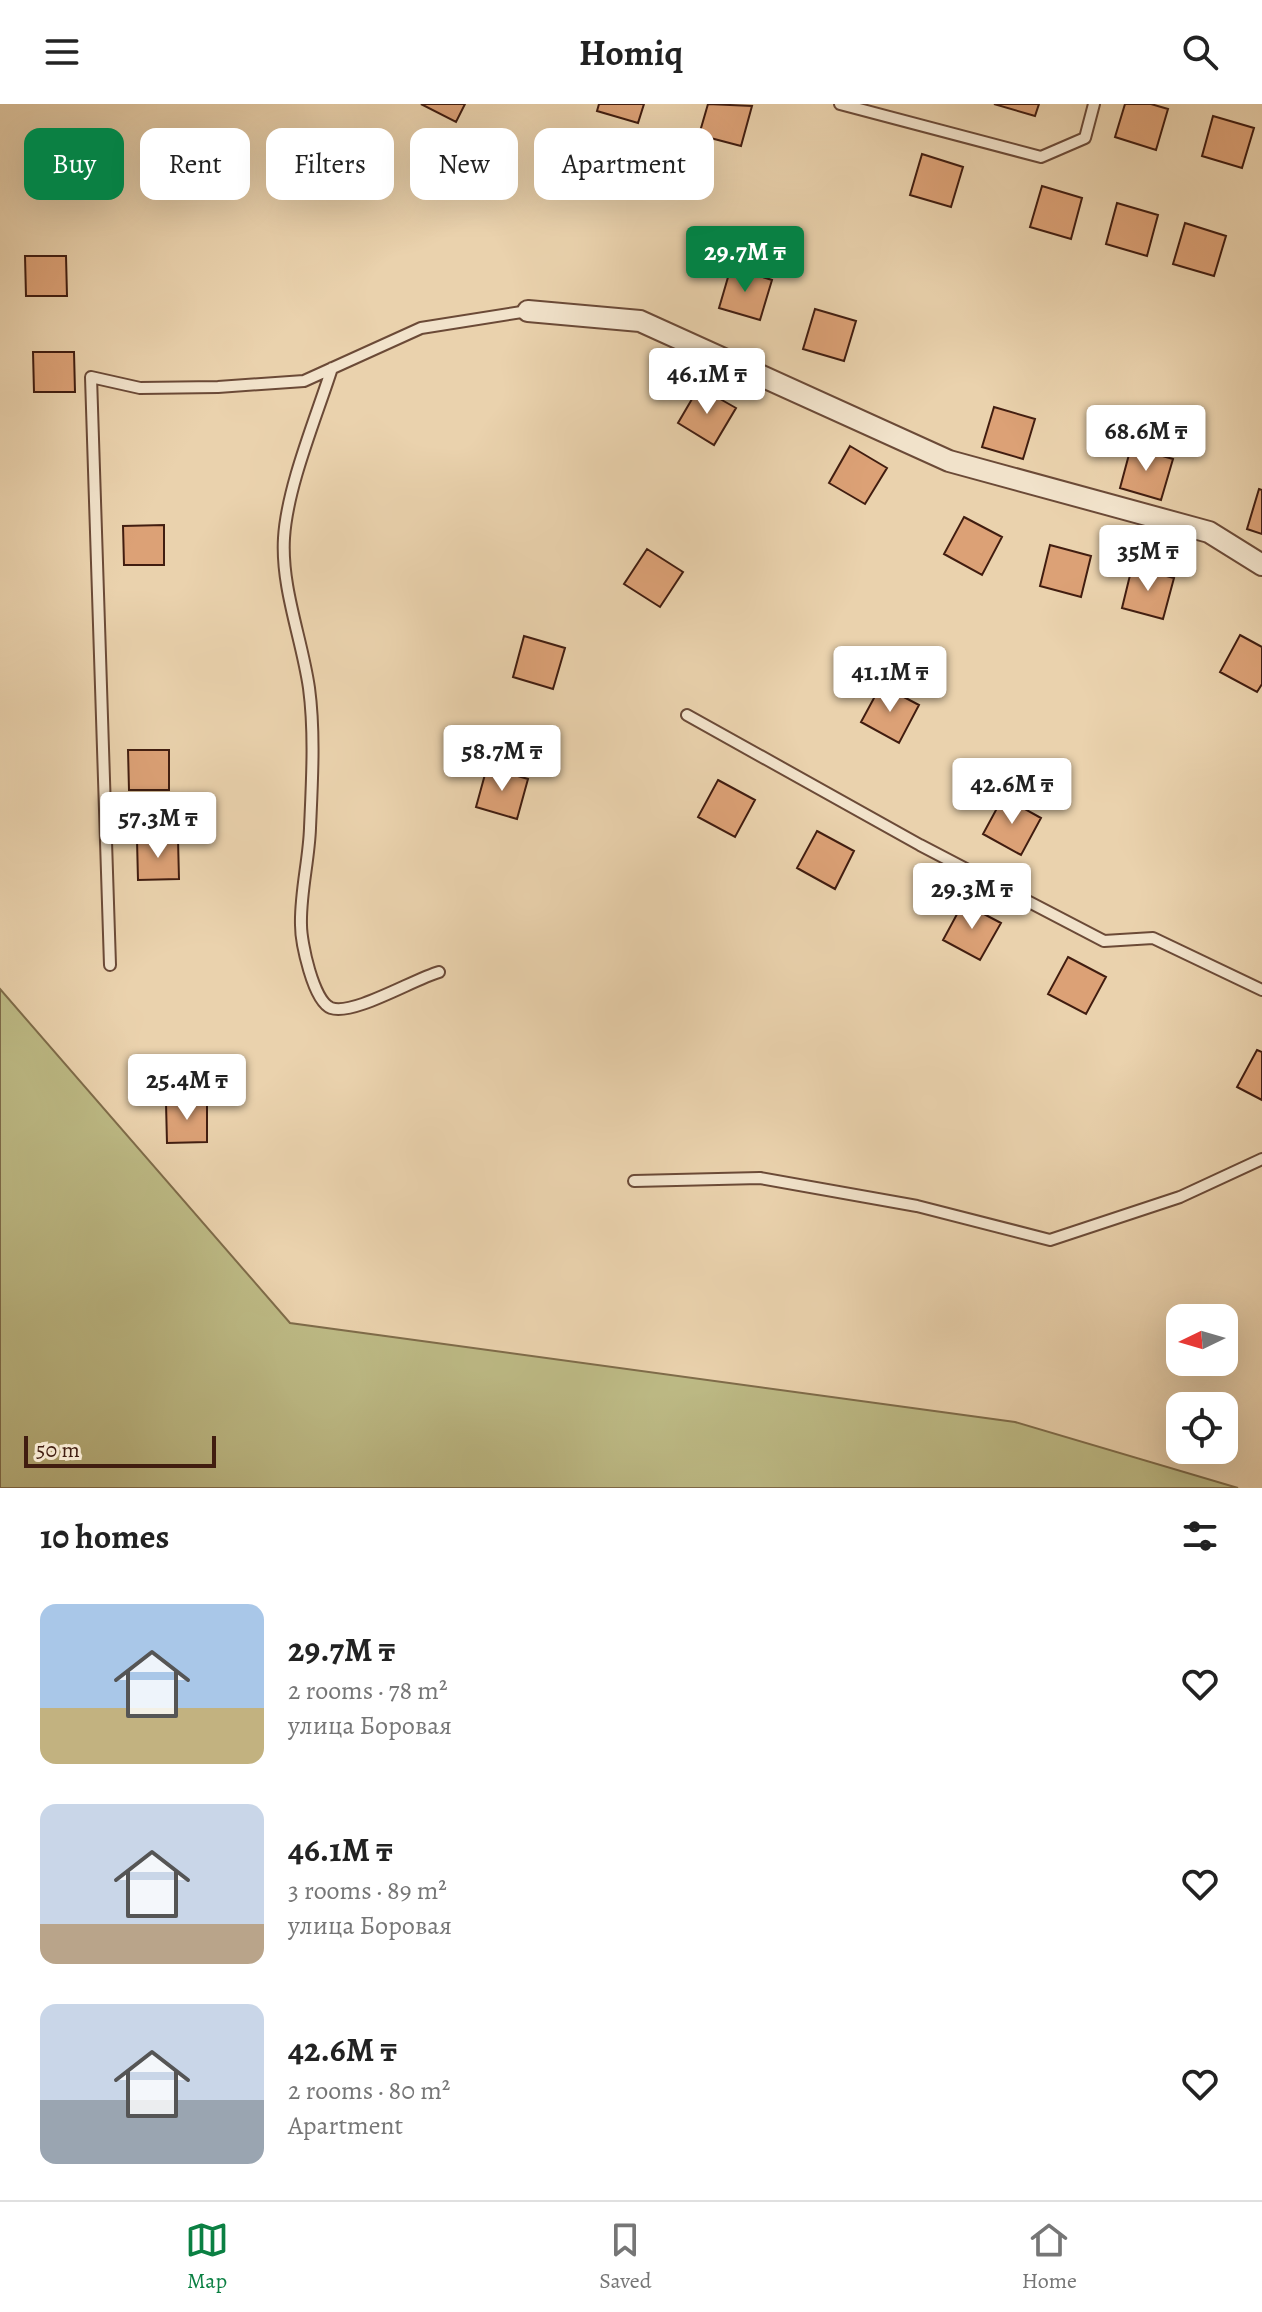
<!DOCTYPE html>
<meta charset="utf-8">
<style>
:root{--surface:#fff;--page:#f2f2f2;--text:#222;--muted:#767676;--line:#e0e0e0;--accent:#0b8043}
body{margin:0;font-family:Alegreya,serif;background:var(--page);color:var(--text);height:100vh;display:flex;flex-direction:column;font-size:30px;white-space:nowrap}
*{box-sizing:border-box;margin:0}
p{font-size:26px;color:var(--muted)}
.icon{flex:none;width:44px;height:44px;fill:none;stroke:currentColor;stroke-width:2;stroke-linecap:round;stroke-linejoin:round}
.map{position:relative;height:1384px;overflow:hidden}
.drawer{display:flex;flex-direction:column;background:var(--surface);flex:1}
.drawer>*{flex:none}
.top-card{position:absolute;left:24px;top:24px;width:800px;height:72px;display:flex;gap:16px}
.needle{width:52px;rotate:265deg}
.tools{position:absolute;left:1166px;top:1200px;display:grid;gap:16px}
.tools a{display:grid;place-items:center;width:72px;height:72px;border-radius:16px;background:var(--surface);box-shadow:0 8px 32px #0002;font-size:40px}
.scale{position:absolute;left:24px;bottom:20px;width:192px;box-sizing:border-box;padding-left:8px;border:4px solid #411d10;border-top:0;font-size:22px;line-height:28px;white-space:nowrap;color:#411d10;-webkit-text-stroke:6px #f1e2ca;paint-order:stroke}
.price{position:absolute;translate:-50% -68px;padding:0 18px;border-radius:8px;background:#fff;color:#222;font-size:26px;line-height:52px;filter:drop-shadow(0 2px 4px #0008)}
.price::after{content:'';position:absolute;left:50%;top:48px;width:24px;height:18px;margin-left:-12px;background:inherit;clip-path:polygon(0 0,100% 0,50% 100%)}
.price.on{background:var(--accent);color:#fff}
ul{padding:0;list-style:none}
li{display:flex;align-items:center;gap:24px;height:200px;padding:0 40px}
li span{display:grid;place-items:center;flex:none;width:224px;height:160px;border-radius:16px;color:#555}
li>.icon{margin-inline-start:auto}
span .icon{width:96px;height:96px;fill:#fffc;stroke-width:1}
li b{font-size:34px}
h2{display:flex;justify-content:space-between;align-items:center;height:96px;padding:0 40px;font-size:34px}
.pill{padding:0 28px;border-radius:16px;background:var(--surface);box-shadow:0 8px 32px #0002;font-size:28px;line-height:72px}
.pill.on{background:var(--accent);color:#fff}
header{display:flex;justify-content:space-between;align-items:center;height:104px;padding:0 40px;background:var(--surface);font-size:36px;font-weight:700}
.menu{display:flex;justify-content:space-around;align-items:center;height:112px;border-top:2px solid var(--line);background:var(--surface);font-size:22px;color:var(--muted)}
.menu a{display:grid;justify-items:center;gap:4px}
.menu .on{color:var(--accent)}
.map>svg:first-child{display:block}
.green{fill:#bdba85;stroke:#7f6c4a;stroke-width:2}
.building{fill:#dca176;stroke:#411d10;stroke-width:2}
.lines{fill:none;stroke-linecap:round;stroke-linejoin:round}
.lane-casing{stroke:#6b4a37;stroke-width:14}
.street-casing{stroke:#6b4a37;stroke-width:24}
.lane{stroke:#f1e2ca;stroke-width:10}
.street{stroke:#f1e2ca;stroke-width:20}
</style>
<header><svg class="icon" aria-label="menu" viewBox="0 0 24 24"><path d="M4 6h16M4 12h16M4 18h16"/></svg>Homiq<svg class="icon" aria-label="search" viewBox="0 0 24 24"><circle cx="10" cy="10" r="6"/><path d="M15 15l6 6"/></svg></header>
<div class="map">
<svg width="1262" height="1384" viewBox="0 0 1262 1384">
<rect width="100%" height="100%" fill="#ead2ad"/>
<filter id="stains"><feTurbulence type="fractalNoise" baseFrequency=".0025" numOctaves="4"/><feColorMatrix values="0 0 0 0 .2 0 0 0 0 .09 0 0 0 0 .02 0 0 0 .5 -.17"/></filter>
<radialGradient id="worn" r=".72"><stop offset=".6" stop-color="#630" stop-opacity="0"/><stop offset="1" stop-color="#630" stop-opacity=".3"/></radialGradient>
<!-- green -->
<path class="green" d="M0,885L290,1219L1015,1318L1238,1384H0Z"/>
<!-- building -->
<path class="building" d="M421,0H465L456,18Z
M599,0H644L638,19L597,7Z
M708,0L752,2L741,42L699,31Z
M994,0H1039L1035,12Z
M1125,0H1151L1168,5L1156,46L1115,33Z
M1213,12L1254,24L1242,64L1202,52Z
M922,50L963,63L951,103L910,91Z
M1042,82L1082,94L1071,135L1030,123Z
M1117,99L1158,111L1147,152L1106,140Z
M1185,119L1226,132L1214,172L1173,160Z
M25,152H66L67,192H26Z
M731,163L772,176L760,216L719,204Z
M815,205L856,217L844,257L803,245Z
M33,248H74L75,288H34Z
M699,283L736,304L714,341L678,319Z
M994,303L1035,315L1023,355L982,343Z
M850,342L887,364L865,400L829,379Z
M1131,343L1173,355L1161,396L1120,384Z
M1259,385L1262,386V430L1247,425Z
M964,413L1002,433L982,471L944,450Z
M164,421V461H124L123,422Z
M1050,441L1091,452L1081,493L1040,482Z
M647,445L683,468L660,503L624,480Z
M1132,463L1174,474L1163,515L1122,504Z
M1240,531L1262,543V580L1257,588L1220,568Z
M524,532L565,544L553,585L513,573Z
M881,581L919,601L899,639L861,618Z
M128,646H169V686H129Z
M487,663L528,675L517,715L476,703Z
M718,676L755,696L735,733L698,713Z
M1003,693L1041,714L1021,751L983,730Z
M817,727L854,747L835,785L797,764Z
M178,735L179,775L138,776L137,736Z
M963,799L1001,819L980,856L943,836Z
M1068,853L1106,873L1086,910L1048,890Z
M1257,946L1262,948V996L1237,983Z
M207,998V1038L167,1039L166,999Z"/>
<g class="lines">
<!-- lane casing -->
<g class="lane-casing">
<path id="lane" d="M840,0L1041,53L1085,34L1094,0
M332,264C316,314 287,383 284,434C281,484 302,535 309,584C315,629 312,678 310,724C309,756 300,789 301,821C301,838 313,897 331,904C353,912 414,875 439,868
M687,611L920,741L1104,837L1153,834L1262,886
M110,861L91,273L140,284L218,283L304,277L421,224L528,207
M634,1077L760,1074L917,1102L1050,1136L1180,1093L1262,1055"/>
</g>
<!-- street casing -->
<g class="street-casing">
<path id="street" d="M528,207L640,217L949,357L1209,428L1262,461"/>
</g>
<!-- lane -->
<use href="#lane" class="lane"/>
<!-- street -->
<use href="#street" class="street"/>
</g>
<rect width="100%" height="100%" filter="url(#stains)"/>
<rect width="100%" height="100%" fill="url(#worn)"/>
</svg>
<div class="tools">
<a><svg class="needle" viewBox="-14 -14 28 28"><path d="M0-13l5 13h-10z" fill="#e53935"/><path d="M0 13l5-13h-10z" fill="#767676"/></svg></a>
<a><svg class="icon" aria-label="locate" viewBox="0 0 24 24"><circle cx="12" cy="12" r="6"/><path d="M12 2v4M12 18v4M2 12h4M18 12h4"/></svg></a>
</div>
<div class="scale">50 m</div>
<b class="price on" style="left:745px;top:190px">29.7M ₸</b>
<b class="price" style="left:707px;top:312px">46.1M ₸</b>
<b class="price" style="left:1146px;top:369px">68.6M ₸</b>
<b class="price" style="left:1148px;top:489px">35M ₸</b>
<b class="price" style="left:890px;top:610px">41.1M ₸</b>
<b class="price" style="left:502px;top:689px">58.7M ₸</b>
<b class="price" style="left:1012px;top:722px">42.6M ₸</b>
<b class="price" style="left:158px;top:756px">57.3M ₸</b>
<b class="price" style="left:972px;top:827px">29.3M ₸</b>
<b class="price" style="left:187px;top:1018px">25.4M ₸</b>
<div class="top-card">
<a class="pill on">Buy</a>
<a class="pill">Rent</a>
<a class="pill">Filters</a>
<a class="pill">New</a>
<a class="pill">Apartment</a>
</div>
</div>
<section class="drawer">
<h2>10 homes<svg class="icon" aria-label="filters" viewBox="0 0 24 24"><path d="M4 7h16M4 17h16"/><circle cx="9" cy="7" r="2"/><circle cx="15" cy="17" r="2"/></svg></h2>
<ul>
<li><span style="background:linear-gradient(#a9c7e8 65%,#c2b280 0)"><svg class="icon" aria-label="home" viewBox="0 0 24 24"><path d="M3 11l9-7 9 7M6 9v11h12V9"/></svg></span><div><b>29.7M ₸</b><p>2 rooms · 78 m²</p><p>улица Боровая</p></div><svg class="icon" aria-label="heart" viewBox="0 0 24 24"><path d="M12 20l-8-8c-3-5 5-10 8-4 3-6 11-1 8 4z"/></svg></li>
<li><span style="background:linear-gradient(#c9d6e8 75%,#b9a48a 0)"><svg class="icon" aria-label="home" viewBox="0 0 24 24"><path d="M3 11l9-7 9 7M6 9v11h12V9"/></svg></span><div><b>46.1M ₸</b><p>3 rooms · 89 m²</p><p>улица Боровая</p></div><svg class="icon" aria-label="heart" viewBox="0 0 24 24"><path d="M12 20l-8-8c-3-5 5-10 8-4 3-6 11-1 8 4z"/></svg></li>
<li><span style="background:linear-gradient(#c9d6e8 60%,#9aa5b1 0)"><svg class="icon" aria-label="home" viewBox="0 0 24 24"><path d="M3 11l9-7 9 7M6 9v11h12V9"/></svg></span><div><b>42.6M ₸</b><p>2 rooms · 80 m²</p><p>Apartment</p></div><svg class="icon" aria-label="heart" viewBox="0 0 24 24"><path d="M12 20l-8-8c-3-5 5-10 8-4 3-6 11-1 8 4z"/></svg></li>
</ul>
</section>
<nav class="menu">
<a class="on"><svg class="icon" aria-label="map" viewBox="0 0 24 24"><path d="M3 6l6-2 6 2 6-2v14l-6 2-6-2-6 2zM9 4v14M15 6v14"/></svg>Map</a>
<a><svg class="icon" aria-label="saved" viewBox="0 0 24 24"><path d="M7 4h10v16l-5-4-5 4z"/></svg>Saved</a>
<a><svg class="icon" aria-label="home" viewBox="0 0 24 24"><path d="M3 11l9-7 9 7M6 9v11h12V9"/></svg>Home</a>
</nav>
